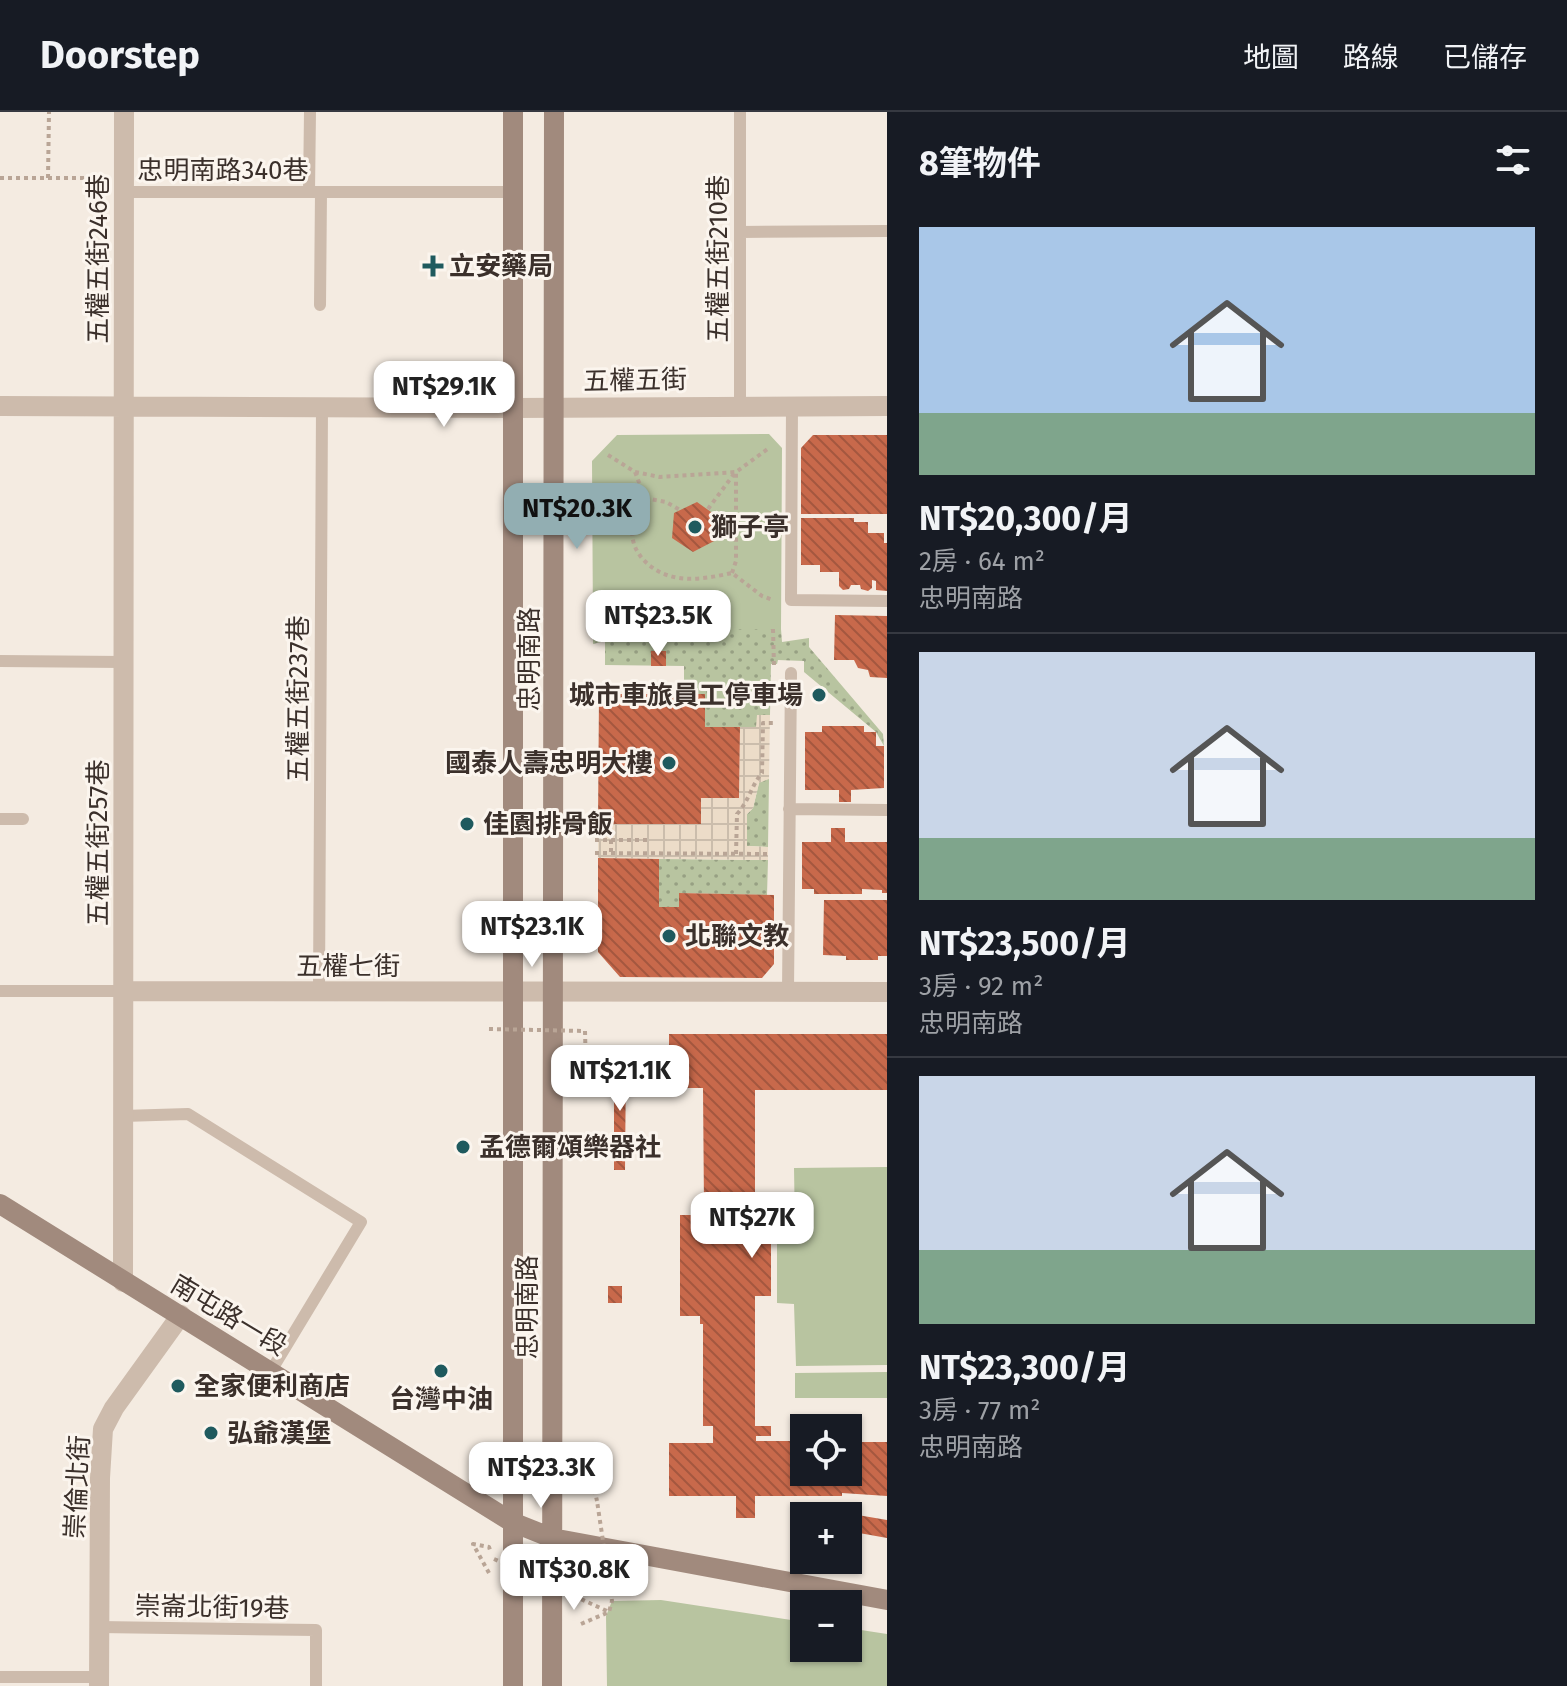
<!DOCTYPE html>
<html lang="zh-TW">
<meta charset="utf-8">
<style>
:root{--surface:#171b24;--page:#20242c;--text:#f1f3f6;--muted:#9ea1a6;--line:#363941;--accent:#92aeb2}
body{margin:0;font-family:"Fira Sans","Noto Sans TC",sans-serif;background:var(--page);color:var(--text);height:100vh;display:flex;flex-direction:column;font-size:30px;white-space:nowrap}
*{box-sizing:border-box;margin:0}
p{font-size:26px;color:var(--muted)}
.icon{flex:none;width:44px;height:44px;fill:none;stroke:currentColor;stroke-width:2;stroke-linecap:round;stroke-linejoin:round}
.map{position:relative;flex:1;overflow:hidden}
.side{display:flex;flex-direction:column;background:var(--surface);width:680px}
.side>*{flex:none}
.controls{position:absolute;left:790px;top:1302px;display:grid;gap:16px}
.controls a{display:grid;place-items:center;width:72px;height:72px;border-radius:0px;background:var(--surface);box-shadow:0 2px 6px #0004;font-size:40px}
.price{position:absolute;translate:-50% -68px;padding:0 18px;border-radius:16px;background:#fff;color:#222;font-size:26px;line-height:52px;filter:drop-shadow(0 2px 4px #0008)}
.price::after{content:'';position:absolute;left:50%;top:48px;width:24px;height:18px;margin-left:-12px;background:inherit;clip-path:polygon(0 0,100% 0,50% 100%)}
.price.current{background:var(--accent);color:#111}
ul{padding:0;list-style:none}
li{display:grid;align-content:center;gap:16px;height:424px;padding:0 32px}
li+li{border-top:2px solid var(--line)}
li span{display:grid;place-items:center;height:248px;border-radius:0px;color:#555}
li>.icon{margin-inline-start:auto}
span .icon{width:144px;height:144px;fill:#fffc;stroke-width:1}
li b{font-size:34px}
h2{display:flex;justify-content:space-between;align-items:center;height:96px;padding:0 32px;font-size:34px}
header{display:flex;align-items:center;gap:48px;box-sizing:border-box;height:112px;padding:0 40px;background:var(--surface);border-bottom:2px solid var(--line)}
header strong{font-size:38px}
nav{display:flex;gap:44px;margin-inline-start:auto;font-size:28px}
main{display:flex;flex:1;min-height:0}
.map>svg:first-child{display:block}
.grass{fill:url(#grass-dots)}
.park{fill:#b8c4a0}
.plaza{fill:url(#plaza-grid)}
.building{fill:url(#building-back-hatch)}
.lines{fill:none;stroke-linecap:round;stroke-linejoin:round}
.path{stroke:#b9a596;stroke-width:4;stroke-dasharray:4 4;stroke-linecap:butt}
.service{stroke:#cdbbac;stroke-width:12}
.minor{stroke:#cdbbac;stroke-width:20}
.secondary{stroke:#a18a7d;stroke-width:20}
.path-bridge{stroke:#b9a596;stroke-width:4;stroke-dasharray:4 4;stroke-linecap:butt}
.poi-dot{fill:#1f5a5e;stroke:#fbf5ee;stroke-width:3}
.labels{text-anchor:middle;stroke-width:6;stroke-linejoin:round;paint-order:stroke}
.street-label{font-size:26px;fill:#3b302b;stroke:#fbf5ee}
.poi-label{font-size:26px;font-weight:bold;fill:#3b302b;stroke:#fbf5ee;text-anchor:start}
</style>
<header>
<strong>Doorstep</strong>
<nav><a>地圖</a><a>路線</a><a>已儲存</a></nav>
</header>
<main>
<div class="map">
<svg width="887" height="1574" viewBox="0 0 887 1574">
<defs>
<pattern id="grass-dots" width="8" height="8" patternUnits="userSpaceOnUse" patternTransform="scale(2)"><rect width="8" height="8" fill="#b8c4a0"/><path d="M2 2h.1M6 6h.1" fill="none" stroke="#97a083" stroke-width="1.8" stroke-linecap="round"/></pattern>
<pattern id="plaza-grid" width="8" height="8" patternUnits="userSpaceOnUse" patternTransform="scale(2)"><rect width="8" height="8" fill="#ecdcc8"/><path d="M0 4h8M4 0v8" fill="none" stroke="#cbbdac"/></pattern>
<pattern id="building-back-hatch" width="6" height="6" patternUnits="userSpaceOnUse" patternTransform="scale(2)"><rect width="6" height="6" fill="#c8694b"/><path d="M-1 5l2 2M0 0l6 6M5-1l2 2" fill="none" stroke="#a4573f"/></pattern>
</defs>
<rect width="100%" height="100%" fill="#f4ebe1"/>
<!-- grass -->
<path class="grass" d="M593,517H781L782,530L809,526V535L883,622L884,634L876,620L804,560V549L778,548L777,552H771L770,603H757V615H705V582H684V554L605,553V529L593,532Z
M765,667H769L768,735L747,734V702L753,696L759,671Z
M659,747L768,748L767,783L680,781L679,795H659Z"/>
<!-- park -->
<path class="park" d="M769,322L782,336L781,517H593L592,349L617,323Z
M887,1055V1253L796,1254L794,1192L777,1191V1118L795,1117L794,1056Z
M887,1260V1286H795V1261Z
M661,1488L804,1510V1536H848V1516L887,1522V1574H607L606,1504L612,1489Z"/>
<!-- plaza -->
<path class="plaza" d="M757,603H770L769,667L759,671L753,696L747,702V734L768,735V748L598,746V712H701V686H739L740,615H756Z"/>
<!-- building -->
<path class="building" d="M813,323H887V402H801V336Z
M697,390L718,405L716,428L693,440L672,426L674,401Z
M801,406H854V410H868V421H884V431H887V479L876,478V469L872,468V476L868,479L861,477L860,473H851L849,477L843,478L839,474V460H820V453H801Z
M835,503L887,504V566L870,565L868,558L858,556L854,548H834Z
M651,539H666V554H651Z
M599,582H705V615H740L739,686H701V712H598Z
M822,614H864V620H876V634H884V676L851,678V690H839V678H805V620H822Z
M831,716H845V730H887V781H882V778L862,777V782H814V777H802V730H831Z
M598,746L659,747V795H679V781L774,783V852L762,866L620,865L598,840Z
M824,788H887V844H878V848H846V844L823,843Z
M669,922H887V978H755V1123H771V1184H755V1314H771V1324H756V1329H804V1360H848V1330H887V1384L842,1381V1384H755V1406H736V1384H669V1331H713V1314H703V1212H700V1204H680V1103H700V1095H704L703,976H669Z
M614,946H626L625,1058H614Z
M608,1174H622V1191H608Z
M793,1392L887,1408V1426L848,1419V1404H804V1412L790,1409Z"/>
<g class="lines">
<!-- path -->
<path class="path" d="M0,66H102
M48,66L49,0
M608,343L635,360L645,386C642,393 637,401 634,409C626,435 646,457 670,464C690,470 713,465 732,461L762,484L773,488
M635,360L660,365L736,360L769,336
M645,386L666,390L680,398
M708,397L734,362
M732,461L736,449V360
M773,517L774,554
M595,728H611V741
M611,728H651
M595,741L771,742
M736,742L737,702C749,689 751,674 762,661L763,611H773
M585,919L586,958
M584,1331L597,1389
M489,1461L473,1432L489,1435L490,1438
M581,1512L609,1500"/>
<!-- service -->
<path class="service" d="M124,80H513
M309,80L310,0
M740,120L887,119
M320,193L321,80
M740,293V0
M792,293L791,488L887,489
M0,549L124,550
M789,697L887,698
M0,707H23
M0,879H124
M319,879L322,294
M788,879L791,561
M123,1004L188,1002L361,1110L271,1259
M99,1515L316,1518V1574
M0,1565H99"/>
<!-- minor -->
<path class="minor" d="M0,294L513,296L887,294
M124,879L887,880
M123,1170L124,0
M99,1574L100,1366L103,1317L114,1296L181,1203"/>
<!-- secondary -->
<path class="secondary" d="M0,1092L512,1410L552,1426L887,1488
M513,1574V0
M552,1574L554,0"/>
<!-- path-bridge -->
<path class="path-bridge" d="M489,917L585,919
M494,1447L609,1500L612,1489L597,1389"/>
</g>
<!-- markers -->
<g class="poi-dot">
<path d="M429 142h8v8h8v8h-8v8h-8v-8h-8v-8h8z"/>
<circle cx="695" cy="415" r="8"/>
<circle cx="819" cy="583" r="8"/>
<circle cx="669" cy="651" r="8"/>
<circle cx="467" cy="712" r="8"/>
<circle cx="669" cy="824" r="8"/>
<circle cx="463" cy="1035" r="8"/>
<circle cx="441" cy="1259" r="8"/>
<circle cx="178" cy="1274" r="8"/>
<circle cx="211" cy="1321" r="8"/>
</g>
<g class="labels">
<!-- street labels -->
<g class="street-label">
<text x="223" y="67">忠明南路340巷</text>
<text transform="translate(98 147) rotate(-90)" y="9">五權五街246巷</text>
<text transform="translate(718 147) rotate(-90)" y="9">五權五街210巷</text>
<text transform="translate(635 268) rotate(-1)" y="9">五權五街</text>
<text transform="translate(529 547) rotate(-90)" y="9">忠明南路</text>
<text transform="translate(298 587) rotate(-90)" y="9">五權五街237巷</text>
<text transform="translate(98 731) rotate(-90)" y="9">五權五街257巷</text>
<text x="348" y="863">五權七街</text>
<text transform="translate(527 1195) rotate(-90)" y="9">忠明南路</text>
<text transform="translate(229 1203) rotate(31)" y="9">南屯路一段</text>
<text transform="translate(77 1375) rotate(-87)" y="9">崇倫北街</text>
<text transform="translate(212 1495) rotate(1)" y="9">崇崙北街19巷</text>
</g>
<!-- poi labels -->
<g class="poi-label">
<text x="449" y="163">立安藥局</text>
<text x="711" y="424">獅子亭</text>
<text x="803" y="592" text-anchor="end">城市車旅員工停車場</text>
<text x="653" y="660" text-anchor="end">國泰人壽忠明大樓</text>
<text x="483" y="721">佳園排骨飯</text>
<text x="685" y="833">北聯文教</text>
<text x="479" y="1044">孟德爾頌樂器社</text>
<text x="194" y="1283">全家便利商店</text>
<text x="441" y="1296" text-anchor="middle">台灣中油</text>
<text x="227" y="1330">弘爺漢堡</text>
</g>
</g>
</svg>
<div class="controls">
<a><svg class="icon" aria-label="locate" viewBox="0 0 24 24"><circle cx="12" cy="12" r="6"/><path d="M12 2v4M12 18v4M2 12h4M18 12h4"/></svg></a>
<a>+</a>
<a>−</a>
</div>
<b class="price" style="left:444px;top:317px">NT$29.1K</b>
<b class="price current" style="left:577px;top:439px">NT$20.3K</b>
<b class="price" style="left:658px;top:546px">NT$23.5K</b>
<b class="price" style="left:532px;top:857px">NT$23.1K</b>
<b class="price" style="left:620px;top:1001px">NT$21.1K</b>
<b class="price" style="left:752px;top:1148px">NT$27K</b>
<b class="price" style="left:541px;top:1398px">NT$23.3K</b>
<b class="price" style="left:574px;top:1500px">NT$30.8K</b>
</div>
<section class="side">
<h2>8筆物件<svg class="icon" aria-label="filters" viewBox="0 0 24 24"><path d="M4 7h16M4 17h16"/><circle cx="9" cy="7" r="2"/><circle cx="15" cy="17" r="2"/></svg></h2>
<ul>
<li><span style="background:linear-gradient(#a9c7e8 75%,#7fa58c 0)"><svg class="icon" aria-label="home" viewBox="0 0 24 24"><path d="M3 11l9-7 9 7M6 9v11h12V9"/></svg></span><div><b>NT$20,300/月</b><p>2房 · 64 m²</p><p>忠明南路</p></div></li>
<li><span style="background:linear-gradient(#c9d6e8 75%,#7fa58c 0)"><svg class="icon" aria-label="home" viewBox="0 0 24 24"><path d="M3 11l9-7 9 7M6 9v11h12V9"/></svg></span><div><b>NT$23,500/月</b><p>3房 · 92 m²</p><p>忠明南路</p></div></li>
<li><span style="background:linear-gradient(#c9d6e8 70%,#7fa58c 0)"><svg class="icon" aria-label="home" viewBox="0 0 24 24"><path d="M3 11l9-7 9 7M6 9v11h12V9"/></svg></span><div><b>NT$23,300/月</b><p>3房 · 77 m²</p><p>忠明南路</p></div></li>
</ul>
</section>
</main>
